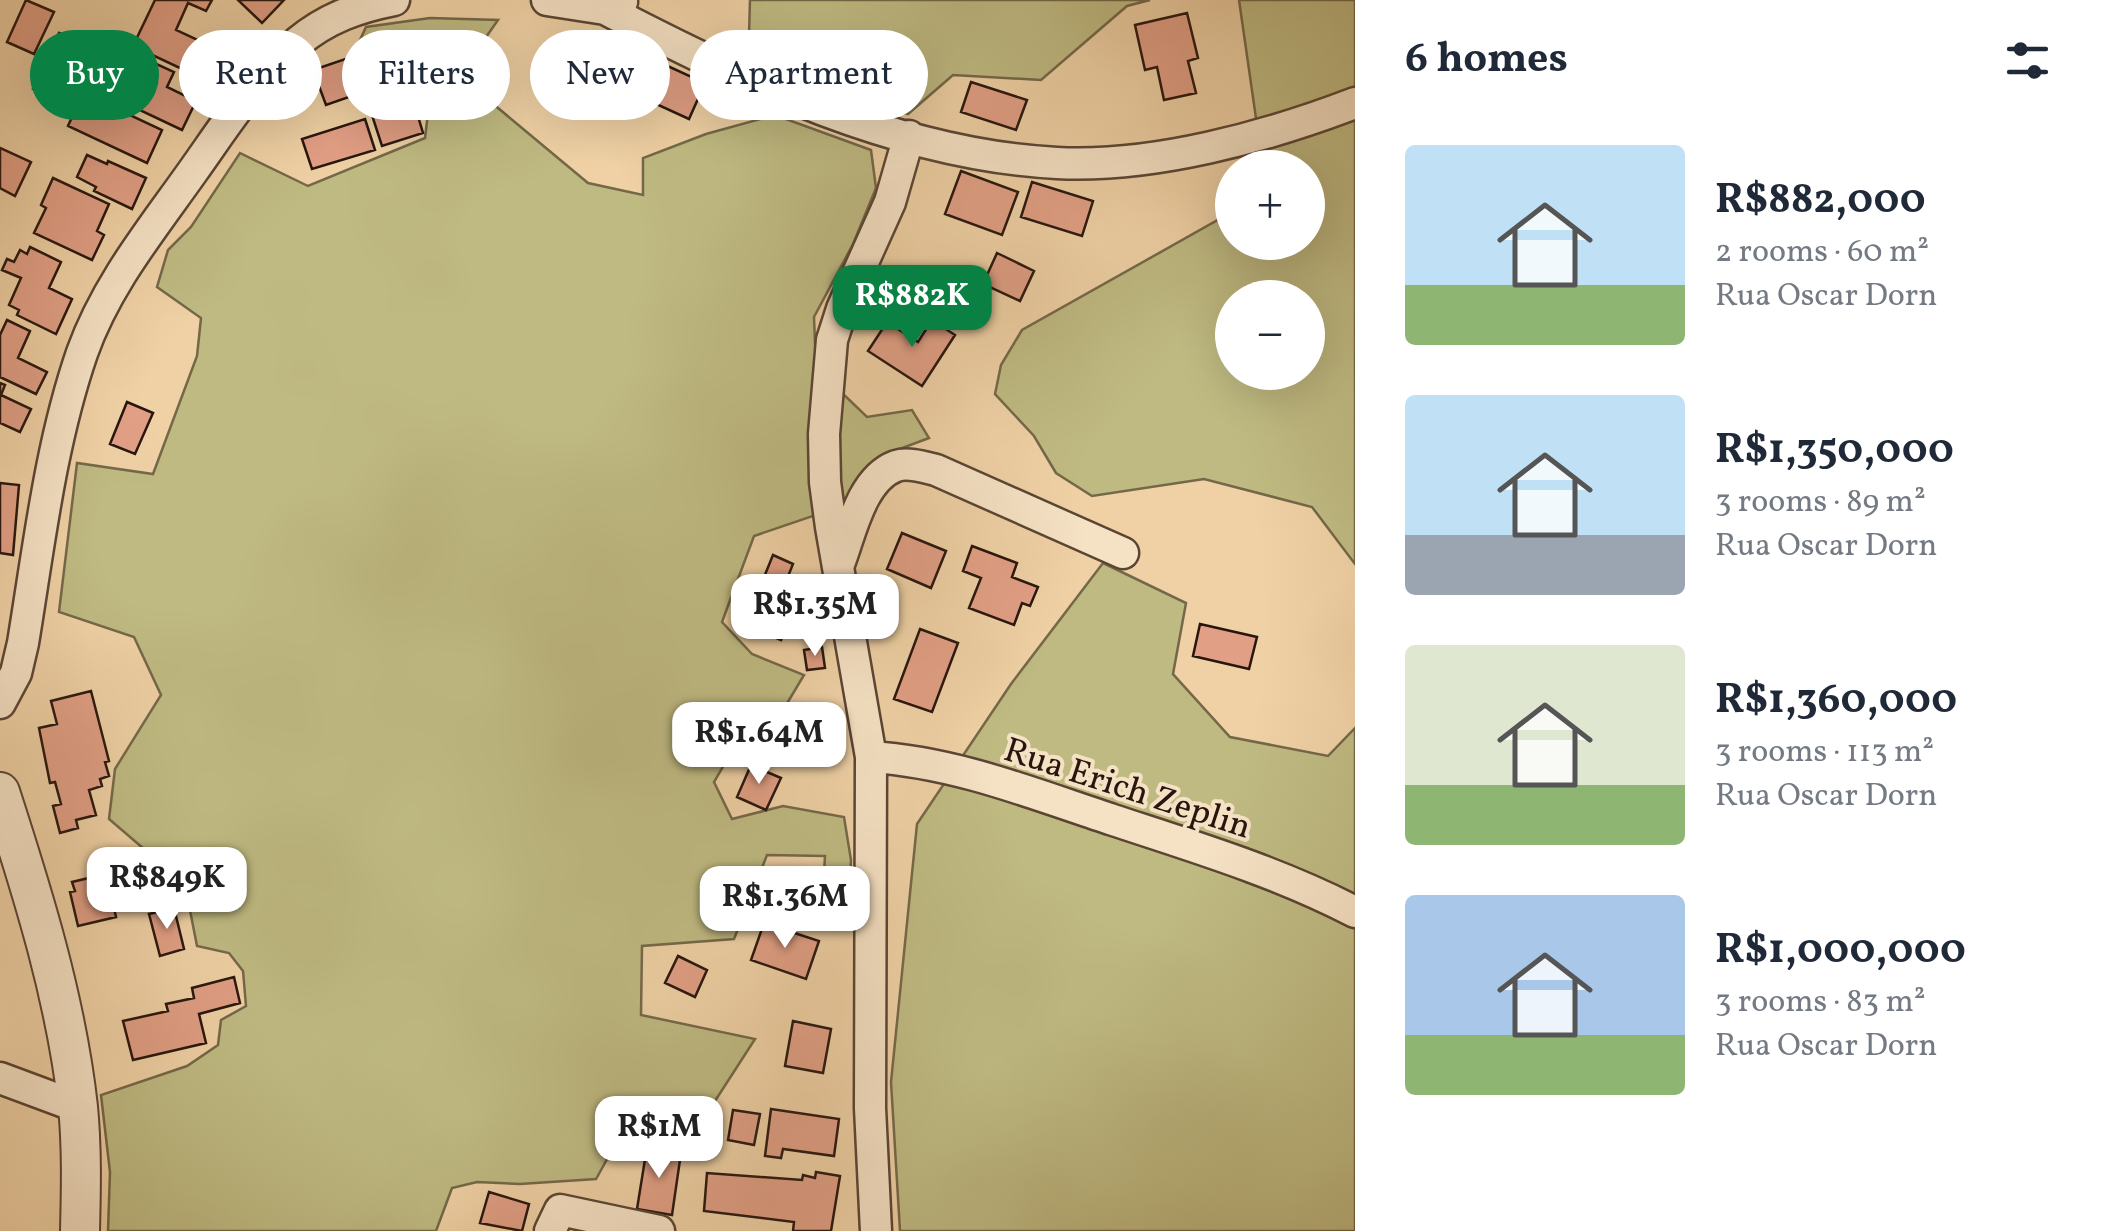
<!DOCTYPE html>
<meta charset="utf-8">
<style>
:root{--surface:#fff;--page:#f2f2f3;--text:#1f2937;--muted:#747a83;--accent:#0b8043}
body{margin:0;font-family:Vollkorn,serif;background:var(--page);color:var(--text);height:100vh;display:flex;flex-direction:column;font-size:38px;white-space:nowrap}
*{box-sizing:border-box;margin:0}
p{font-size:32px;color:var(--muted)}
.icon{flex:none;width:55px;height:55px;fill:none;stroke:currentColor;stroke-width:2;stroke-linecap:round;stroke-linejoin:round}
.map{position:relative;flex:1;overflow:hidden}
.panel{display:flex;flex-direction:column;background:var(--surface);width:750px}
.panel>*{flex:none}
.hud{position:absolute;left:30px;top:30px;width:950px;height:90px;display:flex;gap:20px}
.buttons{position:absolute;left:1215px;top:150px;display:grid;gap:20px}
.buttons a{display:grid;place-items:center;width:110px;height:110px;border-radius:50%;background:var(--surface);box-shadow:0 10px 40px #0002;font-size:50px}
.price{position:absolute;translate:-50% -85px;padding:0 22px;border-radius:20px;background:#fff;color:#222;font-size:32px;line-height:65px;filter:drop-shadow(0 2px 5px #0008)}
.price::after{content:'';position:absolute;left:50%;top:60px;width:30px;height:22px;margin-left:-15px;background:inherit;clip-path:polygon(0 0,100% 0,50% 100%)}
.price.selected{background:var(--accent);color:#fff}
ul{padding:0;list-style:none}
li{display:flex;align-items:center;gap:30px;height:250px;padding:0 50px}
li span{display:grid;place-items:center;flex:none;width:280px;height:200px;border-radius:10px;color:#555}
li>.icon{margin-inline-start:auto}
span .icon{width:120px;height:120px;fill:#fffc;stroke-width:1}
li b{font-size:42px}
h2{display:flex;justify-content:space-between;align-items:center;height:120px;padding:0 50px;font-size:42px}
.chip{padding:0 35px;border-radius:45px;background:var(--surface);box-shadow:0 10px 40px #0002;font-size:35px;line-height:90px}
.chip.selected{background:var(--accent);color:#fff}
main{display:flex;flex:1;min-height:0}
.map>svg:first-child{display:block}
.green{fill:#bfba82;stroke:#746848;stroke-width:2.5;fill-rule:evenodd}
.building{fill:#e19f85;stroke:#28160e;stroke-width:2.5}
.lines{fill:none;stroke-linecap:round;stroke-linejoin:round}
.minor-casing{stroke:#5a4534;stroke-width:35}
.tertiary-casing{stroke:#5a4534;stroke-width:42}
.minor{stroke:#f5e1c4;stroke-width:30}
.tertiary{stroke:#f5e1c4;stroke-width:38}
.labels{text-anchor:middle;stroke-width:8;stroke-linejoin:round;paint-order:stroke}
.street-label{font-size:35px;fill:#28160e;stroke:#f5e1c4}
</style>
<main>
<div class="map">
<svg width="1355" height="1231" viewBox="0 0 1355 1231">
<rect width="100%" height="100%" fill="#efd1a5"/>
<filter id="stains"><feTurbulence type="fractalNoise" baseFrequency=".002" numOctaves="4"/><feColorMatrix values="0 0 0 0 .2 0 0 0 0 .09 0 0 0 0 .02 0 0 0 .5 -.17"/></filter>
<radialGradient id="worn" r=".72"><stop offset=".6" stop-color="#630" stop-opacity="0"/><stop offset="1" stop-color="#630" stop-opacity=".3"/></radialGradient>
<!-- green -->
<path class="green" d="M750,0H1150L1127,6L1041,80L953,75L908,114L843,95L773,63L749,35Z
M1239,0H1355V564L1312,507L1204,479L1092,496L1056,473L1034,436L995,394L1001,365L1022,330L1232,212V242H1308V168L1263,167ZM1232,298H1308V372H1232Z
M430,18L498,20L468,63L480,93L588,183L643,195V158L706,134L775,115L871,150L876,188L853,244L814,317L816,368L867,417L912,410L929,438L886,454L851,503L754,536L722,622L752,654L804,675L764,742L735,746L714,782L732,819L783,806L844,817L851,860L848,916L822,906L825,856L767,855L734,939L642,946L641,1015L755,1039L695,1132L631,1116L596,1179L520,1184L477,1182L452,1188L436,1231H108L110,1172L101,1095L187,1066L218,1045L221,1020L246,1006L243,971L229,953L197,946L187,895L144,849L109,819L115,769L161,695L134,637L59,612L77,463L153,474L197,356L201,318L157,287L168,250L191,227L240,153L308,186L425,138L433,72L425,46L385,37L360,40L366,27Z
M1103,563L1186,603L1173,674L1230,737L1328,756L1355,728V1231H900L891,1082L917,824L1011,684Z"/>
<!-- building -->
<path class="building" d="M26,0L54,12L34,54L7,42Z
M155,0H212L206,11L188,3L176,30L230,55L216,85L133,46Z
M238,0H284L262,23Z
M1187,13L1198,58L1188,61L1196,93L1164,100L1157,67L1145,70L1135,25Z
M59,33L92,48L65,104L33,89Z
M111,43L174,72L167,87L196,101L182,130L129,105L140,82L102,64Z
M637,52L705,83L689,119L621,88Z
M360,54L372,89L326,105L313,70Z
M386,56L421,57V84H385Z
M971,82L1027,100L1016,130L961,112Z
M83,93L162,130L147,163L68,126Z
M403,98L405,106L414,103L423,133L382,146L370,109Z
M365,119L375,150L312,169L302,139Z
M0,148L31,162L15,196L0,188Z
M87,155L107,164L108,161L146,178L132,209L94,191L96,187L77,177Z
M961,171L1018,192L1002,235L945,214Z
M53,178L109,204L97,231L104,235L92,260L34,233L46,208L41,205Z
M1032,182L1093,201L1082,236L1021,217Z
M30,247L61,262L49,288L72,299L56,334L17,315L19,310L9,305L21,278L2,270L7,259L14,262L20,250L27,254Z
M997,253L1034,271L1020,301L983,284Z
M7,320L30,331L18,358L47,372L36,394L0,377V335Z
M932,320L955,335L922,386L868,351L887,322L918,342Z
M0,383L5,385L1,395L31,409L20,432L0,423Z
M127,402L153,413L135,454L110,444Z
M0,483L19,485L13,555L0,553Z
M902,533L946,551L931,588L887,569Z
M972,546L1017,563L1012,577L1038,587L1030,606L1022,603L1014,625L969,608L981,578L963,571Z
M773,555L793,564L777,604L794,612L781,640L745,624Z
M1200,624L1257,637L1249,669L1193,656Z
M920,629L958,643L932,712L894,699Z
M822,647L825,668L807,670L804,650Z
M91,691L109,761L105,762L109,776L100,779L102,786L89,790L96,815L76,820L78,828L60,833L53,806L61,804L55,782L50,783L39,728L57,724L51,701Z
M794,718L817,723L811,753L787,748Z
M751,765L781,778L766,810L737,797Z
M131,868L139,902L114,908L116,917L78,926L70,892L75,891L72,882Z
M798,879L818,885L809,915L789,910Z
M174,908L184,949L160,956L149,914Z
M764,923L819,941L806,979L751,960Z
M678,956L707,970L695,997L665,983Z
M234,977L240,1003L199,1014L206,1043L133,1060L123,1021L168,1011L166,1004L194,998L192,988Z
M793,1021L831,1029L823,1073L785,1066Z
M771,1109L839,1119L834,1156L783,1149L781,1158L765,1156Z
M733,1110L760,1114L754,1145L728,1140Z
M647,1147L681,1153L672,1215L637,1209Z
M816,1172L840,1176L831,1231H793L794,1222L704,1211L707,1173L802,1180L803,1175L815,1178Z
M489,1192L529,1204L522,1231L480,1223Z"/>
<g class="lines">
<!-- minor casing -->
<g class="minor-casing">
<path id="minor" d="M547,0L605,9L622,2
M605,9C744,81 898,155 1057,163C1153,168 1266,137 1355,103
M839,564C851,533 861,479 896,466C908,462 924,467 936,470L1123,553
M0,703L16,673L23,643C39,546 50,446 82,353C106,285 152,229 193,171C225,126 255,78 298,42C327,18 358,7 394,0
M871,757C955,762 1034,794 1113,820C1195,847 1278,872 1355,912
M0,1078L78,1107
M550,1231L560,1210L659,1231
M876,1231L870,1108L871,757L831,527L825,482L824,434L832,340L842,309L890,202L909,136"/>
</g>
<!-- tertiary casing -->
<g class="tertiary-casing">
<path id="tertiary" d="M0,792C33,894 66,999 78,1107C82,1148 81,1190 80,1231"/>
</g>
<!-- minor -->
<use href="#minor" class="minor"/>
<!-- tertiary -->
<use href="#tertiary" class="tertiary"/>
</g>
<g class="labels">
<!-- street labels -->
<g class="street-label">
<text transform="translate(1128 787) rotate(18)" y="12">Rua Erich Zeplin</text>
</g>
</g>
<rect width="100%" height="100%" filter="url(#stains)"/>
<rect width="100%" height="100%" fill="url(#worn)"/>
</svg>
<div class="buttons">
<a>+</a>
<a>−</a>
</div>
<b class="price selected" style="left:912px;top:350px">R$882K</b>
<b class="price" style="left:815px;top:659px">R$1.35M</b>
<b class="price" style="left:759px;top:787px">R$1.64M</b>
<b class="price" style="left:167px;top:932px">R$849K</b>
<b class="price" style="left:785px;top:951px">R$1.36M</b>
<b class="price" style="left:659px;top:1181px">R$1M</b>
<div class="hud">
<a class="chip selected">Buy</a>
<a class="chip">Rent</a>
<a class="chip">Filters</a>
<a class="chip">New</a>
<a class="chip">Apartment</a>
</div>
</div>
<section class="panel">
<h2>6 homes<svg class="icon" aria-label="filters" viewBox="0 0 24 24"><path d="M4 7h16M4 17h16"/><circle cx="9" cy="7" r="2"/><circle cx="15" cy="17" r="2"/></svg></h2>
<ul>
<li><span style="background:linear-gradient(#bfe0f5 70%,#8fb573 0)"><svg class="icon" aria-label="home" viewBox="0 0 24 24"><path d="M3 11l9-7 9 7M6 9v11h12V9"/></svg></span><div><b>R$882,000</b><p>2 rooms · 60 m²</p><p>Rua Oscar Dorn</p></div></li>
<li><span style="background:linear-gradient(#bfe0f5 70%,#9aa5b1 0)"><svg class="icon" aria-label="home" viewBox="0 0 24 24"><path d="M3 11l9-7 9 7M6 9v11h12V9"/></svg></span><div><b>R$1,350,000</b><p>3 rooms · 89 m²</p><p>Rua Oscar Dorn</p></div></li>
<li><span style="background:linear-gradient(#dfe7d0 70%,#8fb573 0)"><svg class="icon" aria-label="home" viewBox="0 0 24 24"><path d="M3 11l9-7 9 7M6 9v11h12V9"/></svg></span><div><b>R$1,360,000</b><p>3 rooms · 113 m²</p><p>Rua Oscar Dorn</p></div></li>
<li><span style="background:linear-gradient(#a9c7e8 70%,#8fb573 0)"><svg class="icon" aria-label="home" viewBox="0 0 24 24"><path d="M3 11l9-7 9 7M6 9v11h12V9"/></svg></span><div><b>R$1,000,000</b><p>3 rooms · 83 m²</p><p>Rua Oscar Dorn</p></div></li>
</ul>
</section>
</main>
